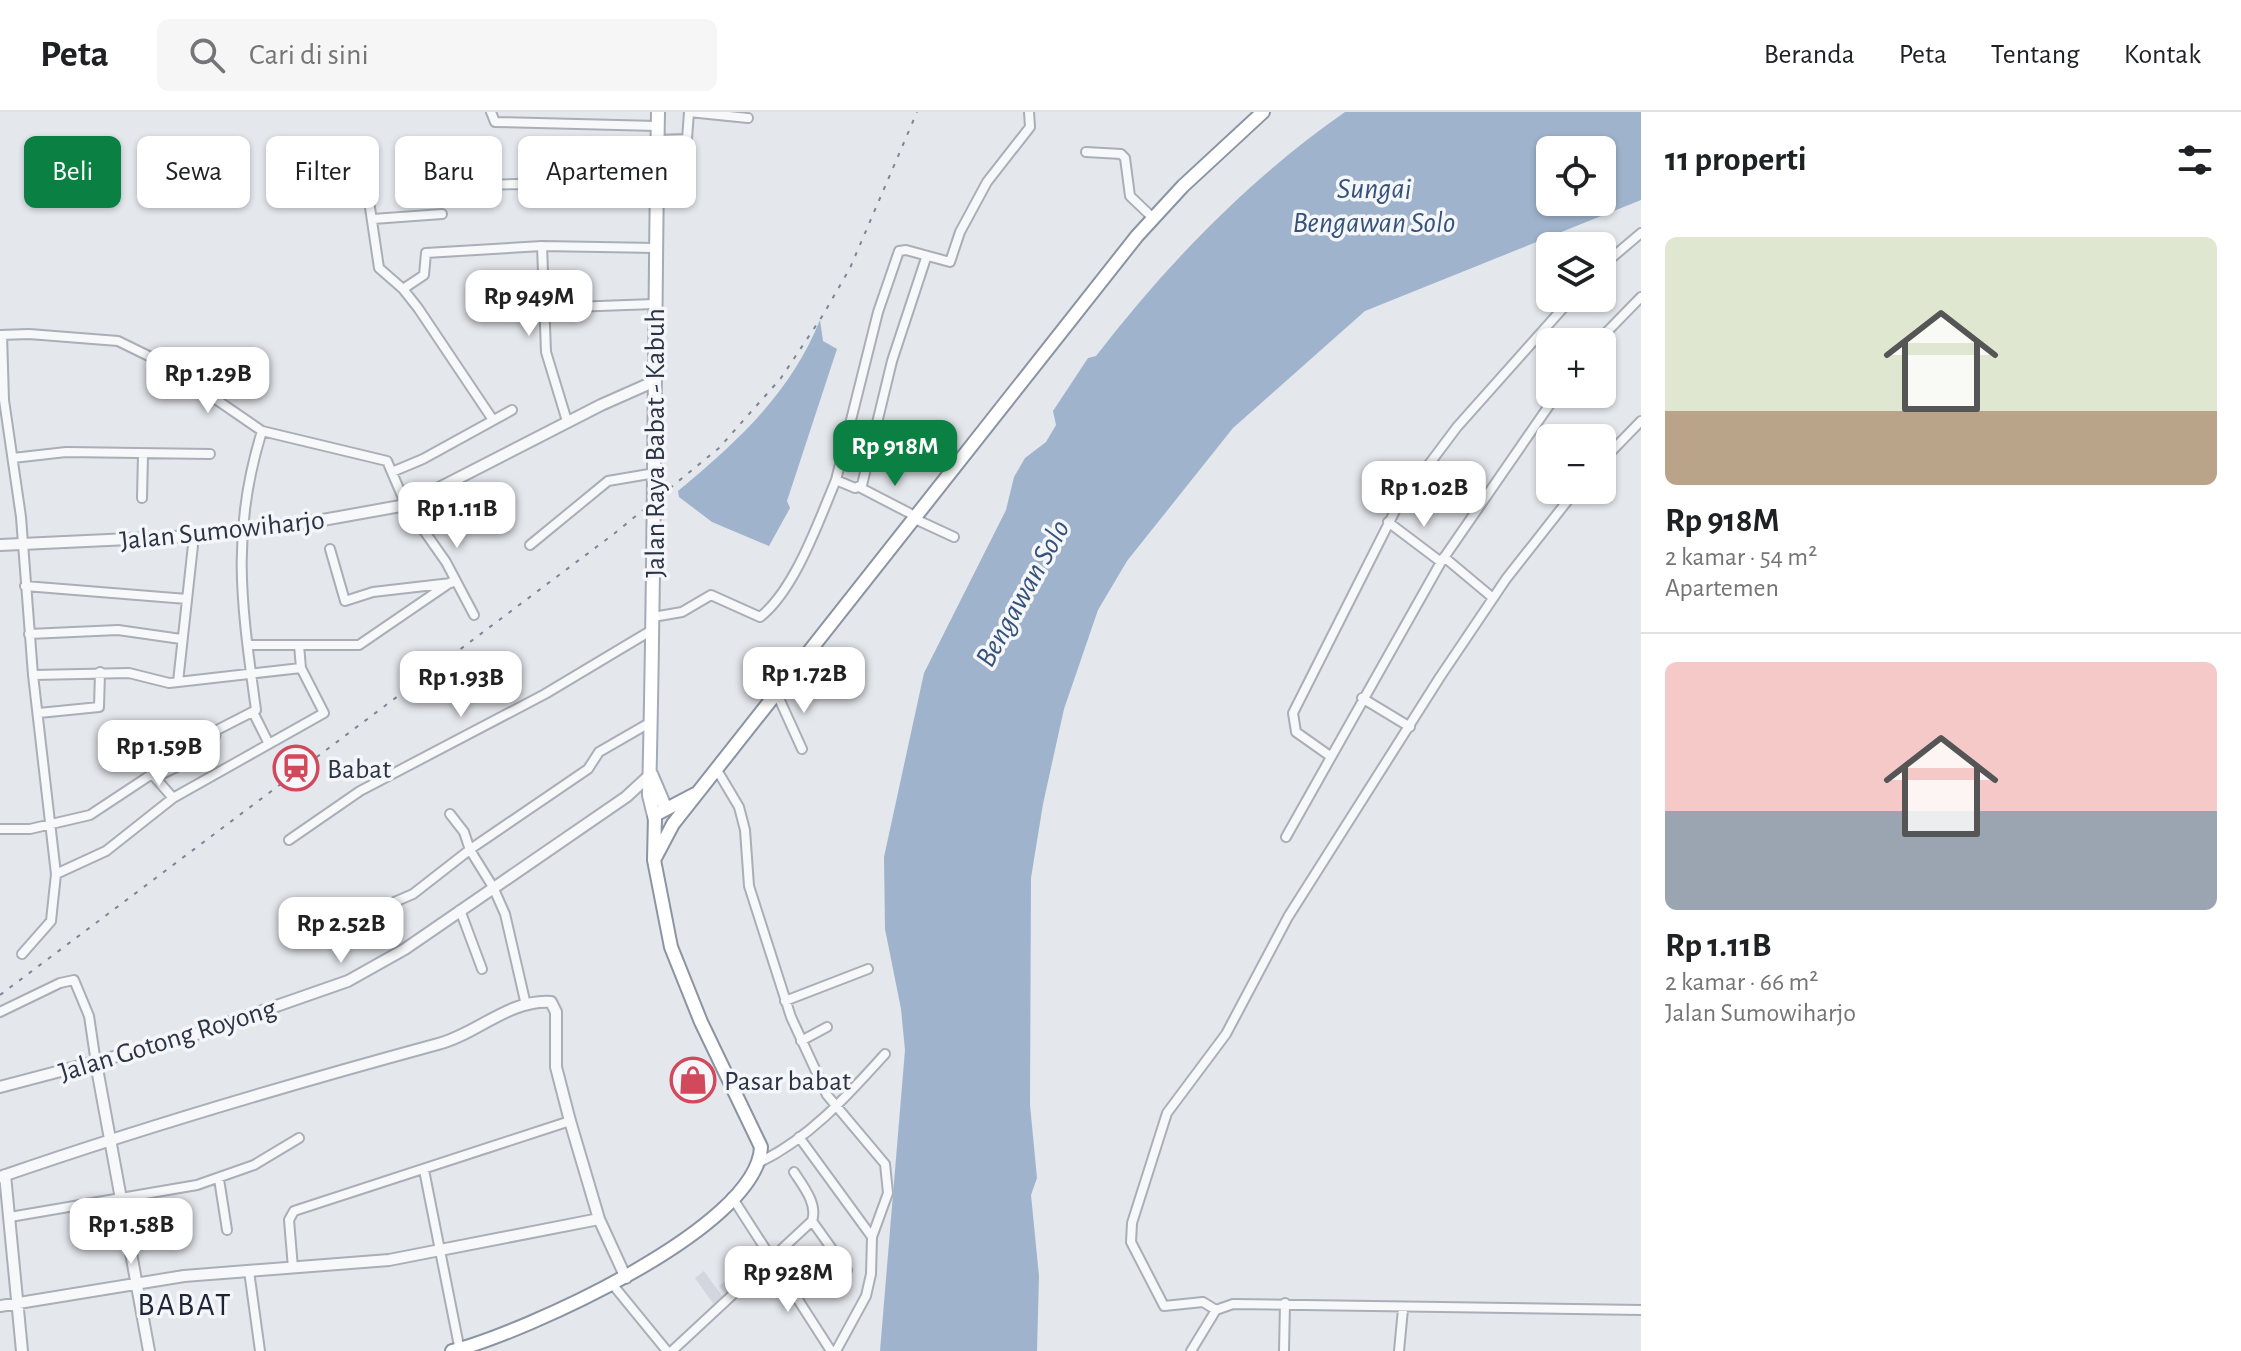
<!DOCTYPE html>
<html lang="id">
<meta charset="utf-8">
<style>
:root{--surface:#fff;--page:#f6f6f6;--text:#202124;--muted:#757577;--line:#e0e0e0;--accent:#0b8043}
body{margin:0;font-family:"Alegreya Sans",sans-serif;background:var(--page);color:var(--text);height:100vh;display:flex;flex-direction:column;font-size:30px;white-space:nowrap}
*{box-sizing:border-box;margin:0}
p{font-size:26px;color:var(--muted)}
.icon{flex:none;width:44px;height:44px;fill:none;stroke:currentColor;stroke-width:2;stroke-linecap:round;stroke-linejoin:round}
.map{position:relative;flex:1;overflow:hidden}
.details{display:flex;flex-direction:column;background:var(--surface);width:600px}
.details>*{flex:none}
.top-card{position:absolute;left:24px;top:24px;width:760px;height:72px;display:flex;gap:16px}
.fabs{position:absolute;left:1536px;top:24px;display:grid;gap:16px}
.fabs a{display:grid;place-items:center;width:80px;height:80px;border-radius:12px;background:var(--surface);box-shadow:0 2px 6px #0004;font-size:40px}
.price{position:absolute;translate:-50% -68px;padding:0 18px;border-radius:16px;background:#fff;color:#222;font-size:26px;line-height:52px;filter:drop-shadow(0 2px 4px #0008)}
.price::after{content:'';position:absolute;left:50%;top:48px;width:24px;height:18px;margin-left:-12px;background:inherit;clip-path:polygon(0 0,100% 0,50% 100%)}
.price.active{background:var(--accent);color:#fff}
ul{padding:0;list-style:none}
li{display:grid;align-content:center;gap:16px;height:424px;padding:0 24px}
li+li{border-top:2px solid var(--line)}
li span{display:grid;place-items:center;height:248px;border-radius:12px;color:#555}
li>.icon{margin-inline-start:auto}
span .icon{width:144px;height:144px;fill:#fffc;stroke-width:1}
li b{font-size:34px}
h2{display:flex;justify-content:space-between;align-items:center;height:96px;padding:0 24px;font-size:34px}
.chip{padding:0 28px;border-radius:12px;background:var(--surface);box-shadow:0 2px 6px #0004;font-size:28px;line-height:72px}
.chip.active{background:var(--accent);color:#fff}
header{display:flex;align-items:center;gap:48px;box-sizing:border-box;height:112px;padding:0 40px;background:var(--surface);border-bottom:2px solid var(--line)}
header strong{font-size:38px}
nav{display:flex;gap:44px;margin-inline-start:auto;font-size:28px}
.search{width:560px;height:72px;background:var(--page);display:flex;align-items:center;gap:20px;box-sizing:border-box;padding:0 28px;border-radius:12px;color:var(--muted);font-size:30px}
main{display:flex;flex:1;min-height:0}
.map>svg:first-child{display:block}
.built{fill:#d2d6de}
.water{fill:#9fb4cc;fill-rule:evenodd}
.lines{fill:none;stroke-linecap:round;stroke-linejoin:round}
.minor-casing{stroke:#a9aeb7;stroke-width:12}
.tertiary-casing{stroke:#a9aeb7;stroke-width:14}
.primary-casing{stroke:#a3abb8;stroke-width:16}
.trunk-casing{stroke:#8b94a3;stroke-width:16}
.minor{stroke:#f7f8fa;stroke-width:8}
.tertiary{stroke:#f7f8fa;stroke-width:10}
.primary{stroke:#fff;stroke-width:12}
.trunk{stroke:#fff;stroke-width:12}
.rail{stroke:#7d8696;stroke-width:2;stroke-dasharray:4 8;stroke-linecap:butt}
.labels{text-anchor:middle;stroke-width:7;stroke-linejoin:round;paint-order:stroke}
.street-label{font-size:28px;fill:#2b3445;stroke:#f4f6f9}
.poi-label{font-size:28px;fill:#2b3445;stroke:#f4f6f9;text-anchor:start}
.water-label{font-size:30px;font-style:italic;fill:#34527a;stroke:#f4f6f9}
.quarter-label{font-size:32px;letter-spacing:2px;fill:#1d2536;stroke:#f4f6f9}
</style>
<header>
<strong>Peta</strong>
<div class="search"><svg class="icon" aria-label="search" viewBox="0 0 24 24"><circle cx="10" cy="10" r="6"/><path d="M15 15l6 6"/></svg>Cari di sini</div>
<nav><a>Beranda</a><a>Peta</a><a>Tentang</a><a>Kontak</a></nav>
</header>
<main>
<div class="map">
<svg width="1641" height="1239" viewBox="0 0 1641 1239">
<rect width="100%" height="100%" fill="#e4e7ec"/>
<!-- built -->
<path class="built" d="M741,1155L747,1163L726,1182L719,1174Z
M704,1159L724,1187L715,1194L695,1166Z"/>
<!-- water -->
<path class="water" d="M1345,0H1641V88L1365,199L1233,316L1127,449L1098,498L1064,597L1043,692L1031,766L1030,993L1037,1066L1031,1083L1039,1164L1037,1239H880L905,938L901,897L885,817L884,745L924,561L1006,398L1014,365L1025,346L1046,330L1056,313L1053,299L1088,246L1096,244C1166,153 1250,66 1345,0ZM1550,38H1602V90H1550Z
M820,208L823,229L837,237L787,389L790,396L769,434L712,410L679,385L678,379C738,329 790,282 820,208Z"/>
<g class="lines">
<!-- minor casing -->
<g class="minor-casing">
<path id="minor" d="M491,0L495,10L657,14
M689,0L748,6
M657,28L687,27L689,0
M1086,40L1121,42L1125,46L1130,84L1153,106
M288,41L365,62L379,156L403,177L418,196L493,308
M440,74L516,72L656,78
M373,107L442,102
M542,134L546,240L567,309
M1602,154L1641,121
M403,177L424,163L426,141L542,134L656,136
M516,201L545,196L654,192
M0,223L29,222L118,229L163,251L262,319L387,349L406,393L446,450L474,503
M2,223L4,288L21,405L33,563L56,762L51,809L22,842
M1597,230L1641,185
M13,346L66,340L210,342
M1602,349L1641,309
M392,360L423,347L512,298
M836,368L878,200L899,139L906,138L950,150L960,120L987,70L1030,15L1029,0
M859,375L917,405
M142,386L143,343
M915,407L954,425
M1388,410L1441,450
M530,433L608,369L655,361
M330,437L345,489L373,480L451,471
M1444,445L1493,486
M25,474L187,487
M653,505L682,500L711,483L760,505C795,478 819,408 836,368L855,376L862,373L892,249L926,146
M29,522L118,518L181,527
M248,533H359L454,468
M33,563L129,561L169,571L301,556
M178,570L194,424
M777,582L802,637
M1362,586L1410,615
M253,600L269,632
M39,601L99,595L100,560
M1330,644L1296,620L1293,601L1397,395L1457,315L1572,186
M717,658L739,695L745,718L749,774L791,905L827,983L885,1052L888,1081L872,1125
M152,662L173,686
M450,702L464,720L470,738L493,775L505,802L526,893
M0,717H30L90,703L149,664L162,662L210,639L217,618L256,598C242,495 230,422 262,319
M1286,725L1441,450L1557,282
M289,728L360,679L545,582L652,518
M56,762L106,739L173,686L324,601L301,556L299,533
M460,798L482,857
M305,821L336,803L353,813L369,801L413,782L472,736L588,657L599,640L651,610
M785,889L868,857
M0,900L60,871L74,868L89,904L96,951
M801,929L827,915
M799,1025L872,1125L871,1162L866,1184L836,1239
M758,1051C809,1027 848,983 885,942
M424,1058L460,1239
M219,1067L227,1118
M732,1085L831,1239
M10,1105L197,1073L254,1053L299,1026
M812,1109L847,1158
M293,1156L289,1108L294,1099L570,1009
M249,1159L260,1239
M613,1173L667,1239
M1216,1198L1203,1190L1164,1194L1131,1130L1132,1111L1167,1001L1226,922L1288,805L1440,565L1506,467L1576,378
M672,1239L812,1109C818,1092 803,1074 794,1060
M1191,1239L1216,1198L1233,1192L1641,1198
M1284,1239L1285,1191
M1399,1239L1403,1197"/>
</g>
<!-- tertiary casing -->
<g class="tertiary-casing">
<path id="tertiary" d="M0,433L194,424L317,409L406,393L601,293L653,270
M96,951L149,1239
M0,975L182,927L348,869L405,837L626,685L651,662
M5,1063L22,1239
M0,1065C144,1015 291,972 438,932C477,922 509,887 551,890L556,900V955L570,1009L599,1107L626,1166
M0,1194L184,1164L389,1148L599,1107"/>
</g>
<!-- primary casing -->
<g class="primary-casing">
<path id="primary" d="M651,662L666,697
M655,708L649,683C655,456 654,228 658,0"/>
</g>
<!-- trunk casing -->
<g class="trunk-casing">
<path id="trunk" d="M654,748L673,712L1137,124L1183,74L1263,0
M452,1239C523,1221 758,1116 761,1035L701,910L671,835L654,748L655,703L695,682"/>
</g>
<!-- minor -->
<use href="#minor" class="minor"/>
<!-- tertiary -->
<use href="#tertiary" class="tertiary"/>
<!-- primary -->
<use href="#primary" class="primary"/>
<!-- trunk -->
<use href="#trunk" class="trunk"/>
<!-- rail -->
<path class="rail" d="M0,883L615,421L719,336L781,266L823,203L850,156L917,0"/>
</g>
<!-- icons -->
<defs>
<g id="station-ring" transform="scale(2.3)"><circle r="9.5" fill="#f4f6f9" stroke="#d1495b" stroke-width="1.5"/><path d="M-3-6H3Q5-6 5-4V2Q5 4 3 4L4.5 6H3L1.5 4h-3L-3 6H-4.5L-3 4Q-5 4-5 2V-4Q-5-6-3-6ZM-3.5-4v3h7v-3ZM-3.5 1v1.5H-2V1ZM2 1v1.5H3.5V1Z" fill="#d1495b"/></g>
<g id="shop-ring" transform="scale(2.3)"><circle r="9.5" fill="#f4f6f9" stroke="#d1495b" stroke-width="1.5"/><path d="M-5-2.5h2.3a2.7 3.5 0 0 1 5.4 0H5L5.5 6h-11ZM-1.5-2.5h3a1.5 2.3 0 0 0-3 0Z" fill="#d1495b"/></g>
</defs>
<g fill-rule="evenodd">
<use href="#station-ring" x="296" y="656"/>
<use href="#shop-ring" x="693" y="968"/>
</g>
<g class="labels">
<!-- street labels -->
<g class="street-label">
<text transform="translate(654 331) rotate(-90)" y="10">Jalan Raya Babat - Kabuh</text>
<text transform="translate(222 417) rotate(-6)" y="10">Jalan Sumowiharjo</text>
<text transform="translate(167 927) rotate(-17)" y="10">Jalan Gotong Royong</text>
</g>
<!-- poi labels -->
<g class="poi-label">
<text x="327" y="666">Babat</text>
<text x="724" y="978">Pasar babat</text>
</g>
<!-- water labels -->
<g class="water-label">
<text x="1374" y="86">Sungai<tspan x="1374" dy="34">Bengawan Solo</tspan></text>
<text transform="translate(1022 481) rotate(-61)" y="10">Bengawan Solo</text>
</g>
<!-- quarter labels -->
<g class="quarter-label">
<text x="185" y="1203">BABAT</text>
</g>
</g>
</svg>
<div class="fabs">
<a><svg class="icon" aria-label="locate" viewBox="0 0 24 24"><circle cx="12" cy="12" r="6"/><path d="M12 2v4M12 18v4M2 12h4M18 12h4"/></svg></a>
<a><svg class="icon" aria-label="layers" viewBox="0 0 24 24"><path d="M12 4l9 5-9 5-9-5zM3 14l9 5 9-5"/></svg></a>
<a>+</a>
<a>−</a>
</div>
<b class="price" style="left:529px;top:226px">Rp 949M</b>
<b class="price" style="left:208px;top:303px">Rp 1.29B</b>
<b class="price active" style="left:895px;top:376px">Rp 918M</b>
<b class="price" style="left:1424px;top:417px">Rp 1.02B</b>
<b class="price" style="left:457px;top:438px">Rp 1.11B</b>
<b class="price" style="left:804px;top:603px">Rp 1.72B</b>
<b class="price" style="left:461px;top:607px">Rp 1.93B</b>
<b class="price" style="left:159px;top:676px">Rp 1.59B</b>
<b class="price" style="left:341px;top:853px">Rp 2.52B</b>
<b class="price" style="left:131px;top:1154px">Rp 1.58B</b>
<b class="price" style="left:788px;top:1202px">Rp 928M</b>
<div class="top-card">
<a class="chip active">Beli</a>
<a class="chip">Sewa</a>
<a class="chip">Filter</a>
<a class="chip">Baru</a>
<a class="chip">Apartemen</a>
</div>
</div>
<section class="details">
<h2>11 properti<svg class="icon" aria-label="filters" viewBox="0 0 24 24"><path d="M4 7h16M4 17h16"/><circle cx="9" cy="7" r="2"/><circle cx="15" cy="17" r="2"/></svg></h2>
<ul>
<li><span style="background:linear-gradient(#dfe7d0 70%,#b9a48a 0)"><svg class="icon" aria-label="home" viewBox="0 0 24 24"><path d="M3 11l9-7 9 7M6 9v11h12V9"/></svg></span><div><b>Rp 918M</b><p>2 kamar · 54 m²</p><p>Apartemen</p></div></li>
<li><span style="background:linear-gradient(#f6c9c9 60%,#9aa5b1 0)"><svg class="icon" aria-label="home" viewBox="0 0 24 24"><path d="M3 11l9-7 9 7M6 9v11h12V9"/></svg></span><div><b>Rp 1.11B</b><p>2 kamar · 66 m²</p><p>Jalan Sumowiharjo</p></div></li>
</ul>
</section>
</main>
